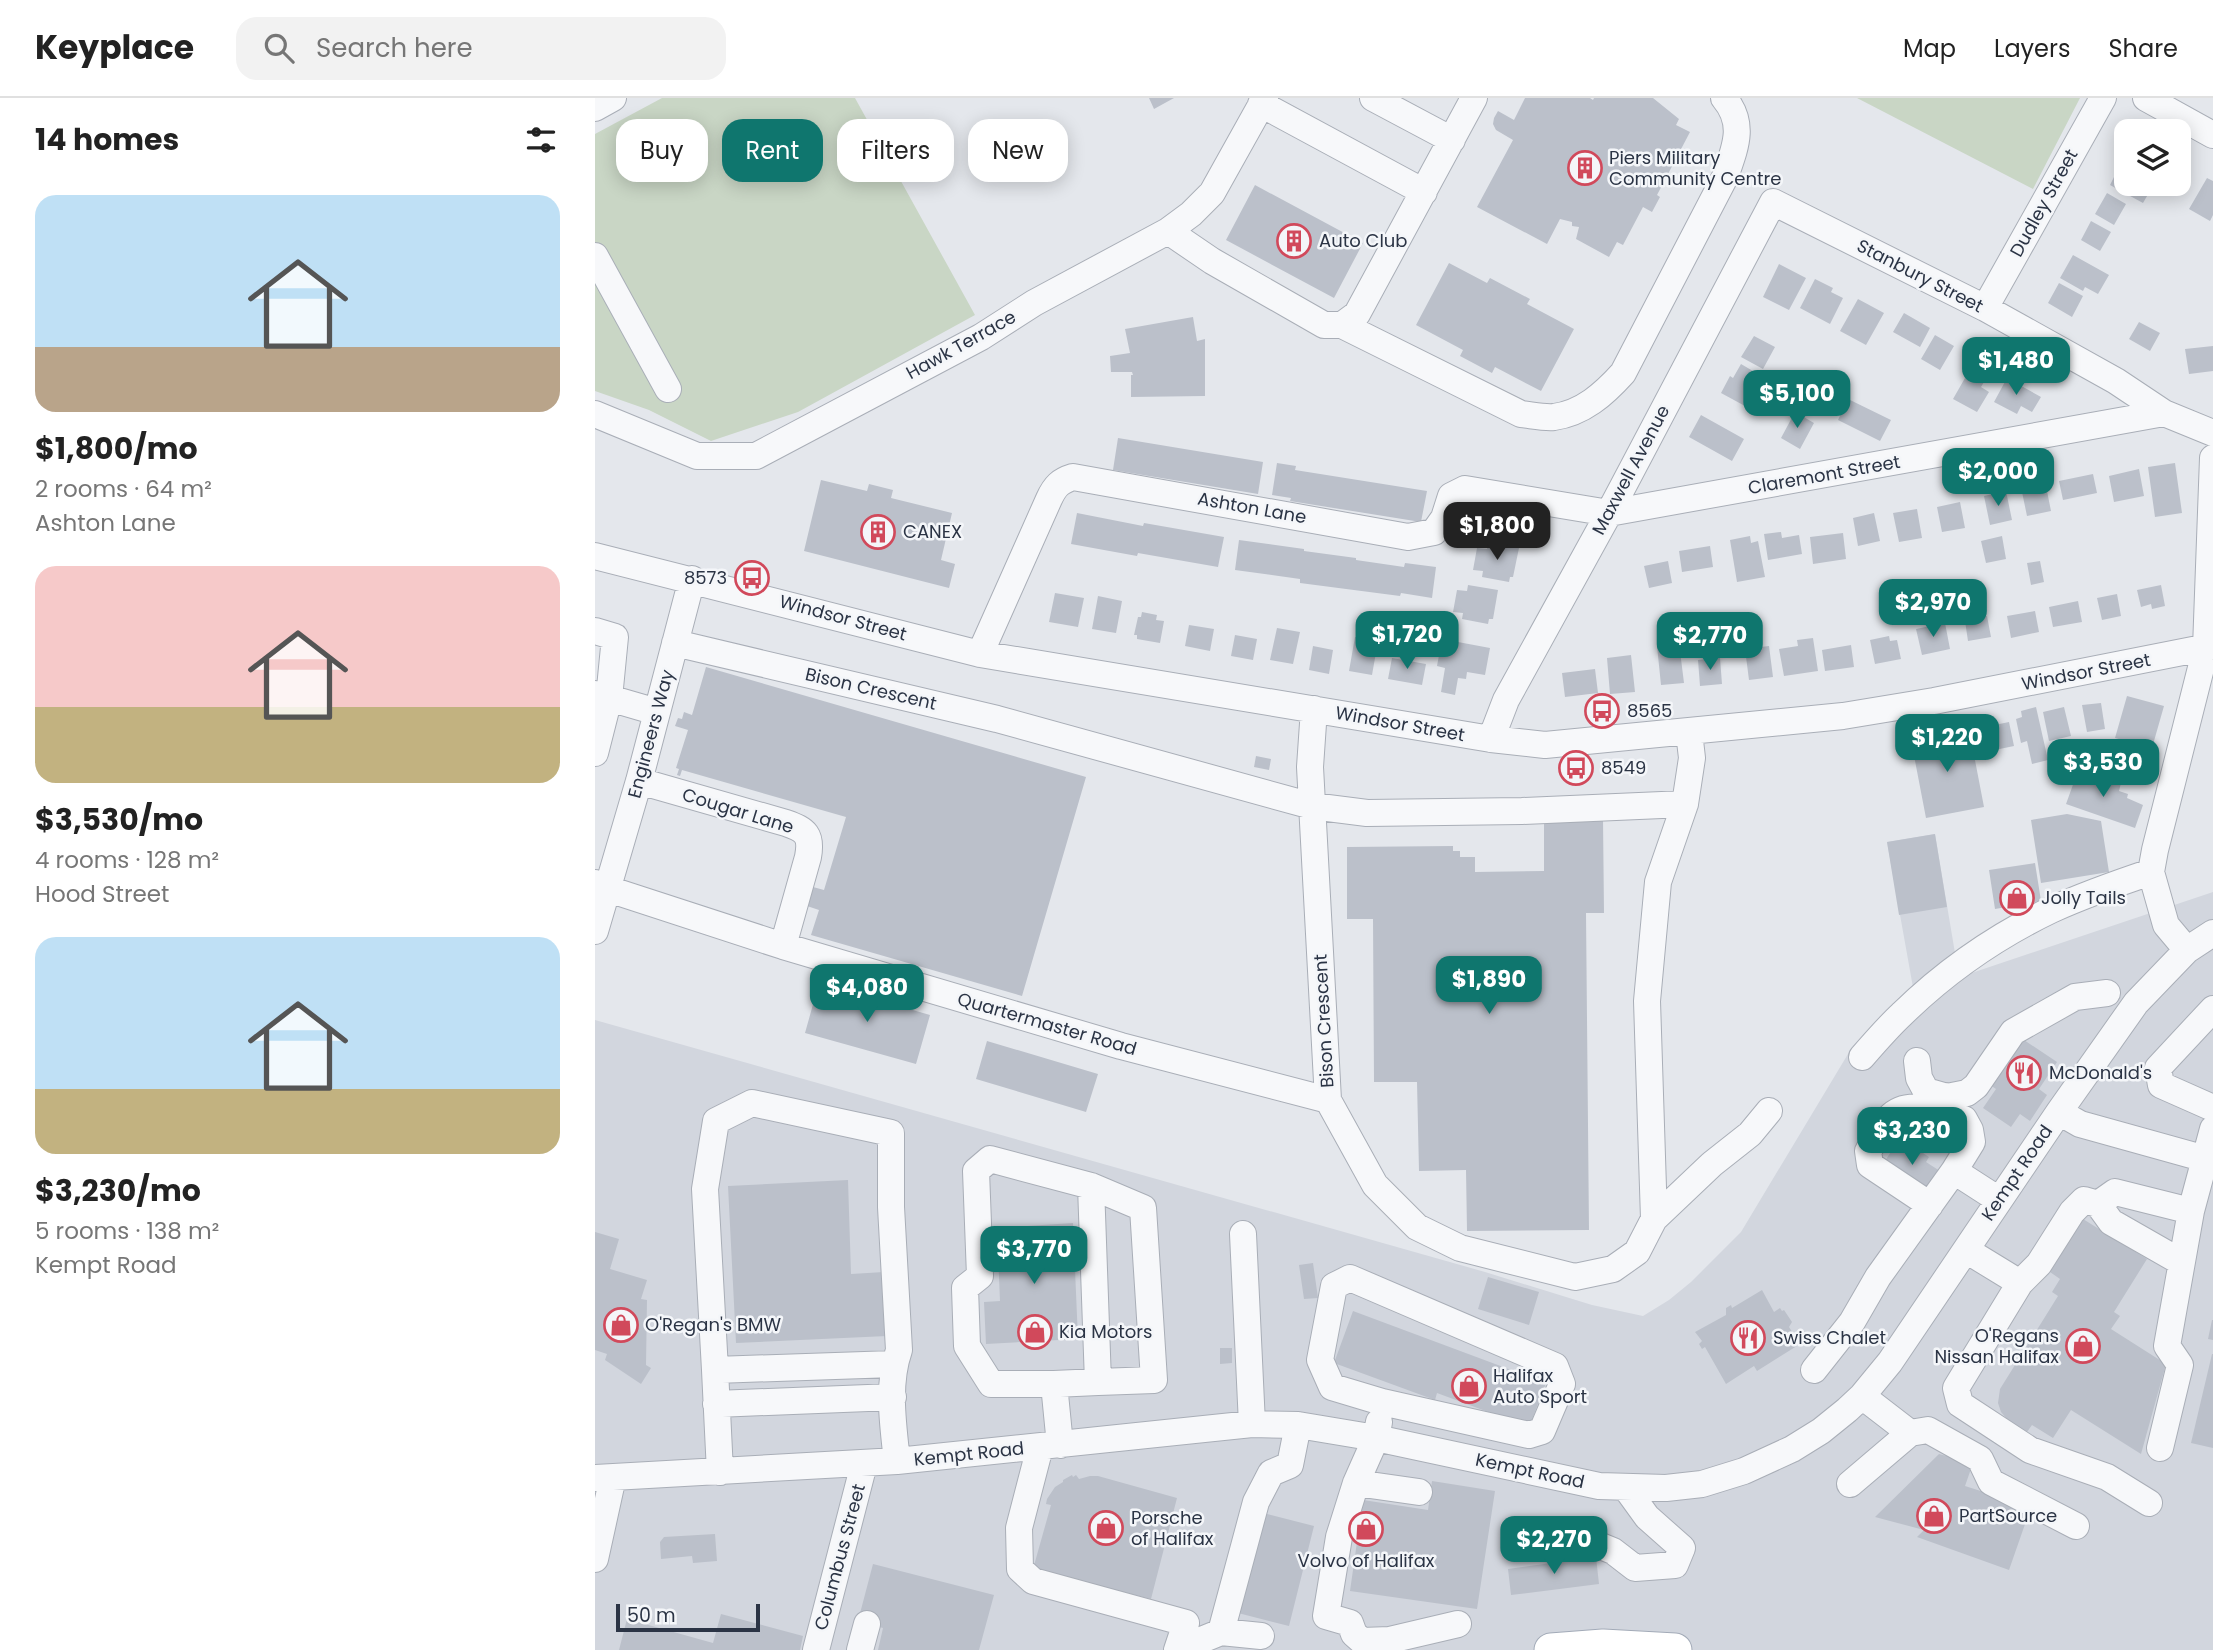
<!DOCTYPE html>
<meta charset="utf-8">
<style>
:root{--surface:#fff;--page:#f2f2f2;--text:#222;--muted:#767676;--line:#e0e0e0;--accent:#0f766e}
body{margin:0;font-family:Poppins,sans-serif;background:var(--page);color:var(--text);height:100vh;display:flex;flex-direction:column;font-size:26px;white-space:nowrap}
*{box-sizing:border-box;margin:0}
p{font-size:23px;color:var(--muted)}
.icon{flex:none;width:38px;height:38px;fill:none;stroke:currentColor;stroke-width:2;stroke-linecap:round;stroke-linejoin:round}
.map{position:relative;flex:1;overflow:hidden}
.drawer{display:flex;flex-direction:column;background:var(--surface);width:595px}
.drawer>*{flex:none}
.top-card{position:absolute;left:21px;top:21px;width:665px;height:63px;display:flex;gap:14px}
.fabs{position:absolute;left:1519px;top:21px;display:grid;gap:14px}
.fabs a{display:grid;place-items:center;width:77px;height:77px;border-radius:14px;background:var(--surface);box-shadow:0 4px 18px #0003;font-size:35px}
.scale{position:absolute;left:21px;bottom:18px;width:144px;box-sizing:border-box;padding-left:7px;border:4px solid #2b3445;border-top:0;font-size:19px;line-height:24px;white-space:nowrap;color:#2b3445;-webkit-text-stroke:5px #f4f6f9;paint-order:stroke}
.price{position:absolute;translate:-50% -60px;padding:0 16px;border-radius:14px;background:var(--accent);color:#fff;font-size:23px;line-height:46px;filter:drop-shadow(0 2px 4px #0008)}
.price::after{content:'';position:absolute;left:50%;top:42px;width:21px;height:16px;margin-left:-10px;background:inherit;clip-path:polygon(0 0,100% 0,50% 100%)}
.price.selected{background:#222;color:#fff}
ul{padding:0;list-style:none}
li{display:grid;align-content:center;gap:14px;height:371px;padding:0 35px}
li span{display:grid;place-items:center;height:217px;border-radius:21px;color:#555}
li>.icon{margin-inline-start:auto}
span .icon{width:126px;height:126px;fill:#fffc;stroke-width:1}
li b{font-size:30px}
h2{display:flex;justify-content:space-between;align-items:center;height:84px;padding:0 35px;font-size:30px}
.tag{padding:0 24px;border-radius:21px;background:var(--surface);box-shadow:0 4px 18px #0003;font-size:24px;line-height:63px}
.tag.selected{background:var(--accent);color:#fff}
header{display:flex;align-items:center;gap:42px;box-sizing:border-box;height:98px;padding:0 35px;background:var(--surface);border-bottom:2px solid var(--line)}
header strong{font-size:33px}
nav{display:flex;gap:38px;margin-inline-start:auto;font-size:24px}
.search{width:490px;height:63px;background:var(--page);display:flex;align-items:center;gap:18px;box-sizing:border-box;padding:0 24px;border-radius:21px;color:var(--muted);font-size:26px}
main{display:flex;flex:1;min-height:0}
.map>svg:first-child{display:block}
.built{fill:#d2d6de}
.green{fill:#c9d6c5}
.building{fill:#bbc0ca}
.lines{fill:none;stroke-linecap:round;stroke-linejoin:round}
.minor-casing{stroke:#a9aeb7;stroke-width:28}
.major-casing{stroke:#a3abb8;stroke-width:35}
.minor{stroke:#f7f8fa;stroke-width:26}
.major{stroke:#fff;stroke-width:33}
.labels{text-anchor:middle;stroke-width:5;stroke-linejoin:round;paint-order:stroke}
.poi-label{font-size:18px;fill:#2b3445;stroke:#f4f6f9;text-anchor:start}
.street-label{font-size:18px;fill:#2b3445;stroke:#f4f6f9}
</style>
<header>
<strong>Keyplace</strong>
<div class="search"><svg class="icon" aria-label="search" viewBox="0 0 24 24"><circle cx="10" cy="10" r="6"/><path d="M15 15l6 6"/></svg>Search here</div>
<nav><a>Map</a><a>Layers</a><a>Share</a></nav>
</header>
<main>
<section class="drawer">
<h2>14 homes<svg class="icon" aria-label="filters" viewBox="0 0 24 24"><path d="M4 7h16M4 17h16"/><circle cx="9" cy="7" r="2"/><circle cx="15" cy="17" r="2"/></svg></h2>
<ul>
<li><span style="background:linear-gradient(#bfe0f5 70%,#b9a48a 0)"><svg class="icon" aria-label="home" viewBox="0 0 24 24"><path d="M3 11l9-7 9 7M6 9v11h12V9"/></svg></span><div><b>$1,800/mo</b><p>2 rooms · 64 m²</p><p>Ashton Lane</p></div></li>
<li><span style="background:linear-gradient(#f6c9c9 65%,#c2b280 0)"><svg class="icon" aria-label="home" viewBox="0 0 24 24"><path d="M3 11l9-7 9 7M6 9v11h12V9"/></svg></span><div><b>$3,530/mo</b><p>4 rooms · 128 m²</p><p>Hood Street</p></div></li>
<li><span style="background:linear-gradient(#bfe0f5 70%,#c2b280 0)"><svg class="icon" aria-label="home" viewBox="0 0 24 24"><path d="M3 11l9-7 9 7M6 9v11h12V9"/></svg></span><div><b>$3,230/mo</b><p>5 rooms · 138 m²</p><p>Kempt Road</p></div></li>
</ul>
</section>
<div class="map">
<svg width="1618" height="1552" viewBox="0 0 1618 1552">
<rect width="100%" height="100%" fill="#e4e7ec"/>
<!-- built -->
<path class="built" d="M1340,736L1362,867L1332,890L1618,794V1552H0V922L890,1174L997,1207L1048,1218L1074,1202L1096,1184L1146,1134L1253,956L1319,895L1292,744Z"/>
<!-- green -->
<path class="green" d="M67,0H260L380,217L203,314L116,343L54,312L0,293V36Z
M1262,0H1485L1438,91Z"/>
<!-- building -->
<path class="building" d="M554,0H579L559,11Z
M930,0H995L998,2L999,0H1058L1084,21L1081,27L1095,34L1062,97L1065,99L1057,114L1048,109L1028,147L1022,144L1014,159L981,141L984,129L977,128V124L965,121L952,146L882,109L918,42L901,32L898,26L899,20L903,13L919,22Z
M1525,67L1531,71V86H1559L1548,105L1515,87Z
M1612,80L1618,83V117L1615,123L1594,111Z
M660,87L768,145L739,200L631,142Z
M1512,95L1531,106L1519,127L1500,116Z
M1496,123L1516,134L1505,153L1486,142Z
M1478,157L1514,177L1503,196L1490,189L1488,193L1465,180Z
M854,165L892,185L895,180L935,201L932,206L979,231L946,293L900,269L897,275L865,258L868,252L821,227Z
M1184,166L1211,180L1194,212L1168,199Z
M1220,181L1238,190L1236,194L1248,200L1235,226L1205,210Z
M1464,185L1488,198L1477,219L1453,205Z
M1263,201L1289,215L1271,247L1245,233Z
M1309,215L1335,230L1325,249L1298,234Z
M598,219L602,243L610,241V298L536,299V277H538L537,274H516L515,258L535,255L530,231Z
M1544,224L1565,235L1555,253L1534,241Z
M1340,237L1359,248L1345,272L1326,261Z
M1159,238L1180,249L1168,271L1146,259Z
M1618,248V273L1594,276L1590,251Z
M1146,266L1163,276L1157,286L1161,288L1150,308L1126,295L1135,278L1138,280Z
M1381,272L1392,279L1386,289L1394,294L1382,314L1358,301L1370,280L1375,283Z
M1412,280L1446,299L1437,314L1426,308L1422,316L1399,304Z
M1253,301L1296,322L1285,343L1243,322Z
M1200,314L1219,325L1205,351L1186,340Z
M1106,317L1149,341L1137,363L1094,339Z
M523,340L668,364L663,396L518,372Z
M682,365L701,368L700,372L832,393L826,424L695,403L696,400L677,397Z
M1580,365L1587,415L1560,419L1553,369Z
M1544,371L1549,398L1519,404L1514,378Z
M1498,376L1502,395L1468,402L1464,383Z
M226,382L272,393L274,386L298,392L296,400L357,415L346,462L360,466L354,490L209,453Z
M1451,388L1456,413L1432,418L1427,394Z
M1411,393L1417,422L1395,427L1389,398Z
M1365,404L1370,430L1347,434L1342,409Z
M1322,411L1327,440L1304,444L1298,415Z
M482,415L548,428L549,425L629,439L623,469L543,455L542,458L476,446Z
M1279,415L1285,443L1263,448L1258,420Z
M1186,434L1187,440L1204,437L1207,456L1173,462L1169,436Z
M1248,435L1251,461L1218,466L1215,439Z
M1155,438L1156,445L1163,443L1170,479L1142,484L1135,442Z
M1407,438L1411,461L1391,465L1386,443Z
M644,442L709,451V453L761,460V462L809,469L810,465L841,469L837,500L806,495L805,498L705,485V481L640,472Z
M893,445L924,450L918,479H915L914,484L887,479L888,473L878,472L882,450L892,451Z
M1115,448L1118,469L1087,474L1084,453Z
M1073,463L1077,485L1054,490L1049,468Z
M1445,463L1449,484L1436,487L1432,465Z
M873,487L903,492L898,521H894L893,526L867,521L868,515L858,514L862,492L872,493Z
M1566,487L1570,508L1557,511L1556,506L1546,509L1542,492Z
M460,495L489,500L483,529L454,524Z
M1522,496L1526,518L1507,522L1502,500Z
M503,498L527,503L521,535L497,531Z
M1483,503L1487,524L1458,529L1454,509Z
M1440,513L1444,534L1416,540L1412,518Z
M547,514L562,517L561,522L569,523L565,545L542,541V537H539L543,519H546Z
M1392,518L1396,539L1373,543L1370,523Z
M1350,525L1355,551L1327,557L1321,531Z
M594,527L619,531L615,553L590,548Z
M682,530L705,534L698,566L675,562Z
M640,537L662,541L658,562L636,558Z
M1294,538L1295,543L1302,542L1306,561L1280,566L1275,542Z
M760,539L783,543L777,577L754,573Z
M1218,540L1223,573L1189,578L1184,551L1203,548L1202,542Z
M847,541L895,550L890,577L872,574L871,581L863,580L860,597L846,594L850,570L842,568Z
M1084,545L1089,585L1066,587L1062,548Z
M1256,547L1259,569L1230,573L1227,552Z
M718,548L738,552L734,576L714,572Z
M1174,548L1178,579L1154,582L1150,551Z
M1036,557L1040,594L1015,596L1012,560Z
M797,560L831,566L827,587L793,581Z
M1125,560L1127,586L1105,588L1103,562Z
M111,569L491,679L427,898L216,837L224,812L212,808L218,789L229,792L251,719L87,672L85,678L82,677L84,671L81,670L93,632L80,628L83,620L87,621L89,614L97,617Z
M1000,571L1003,595L970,599L967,575Z
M1532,598L1569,608L1557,650L1520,640Z
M1506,605L1510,631L1492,634L1487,607Z
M1441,609L1453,662L1437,666L1432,643L1426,645L1421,621L1427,619L1426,613Z
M1469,609L1476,638L1454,643L1448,614Z
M1414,624L1419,648L1395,653L1390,629Z
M1374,631L1389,709L1331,720L1316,642Z
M661,658L676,661L674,672L659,669Z
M1484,670L1526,685L1524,693L1533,696L1532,700L1548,707L1540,730L1471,706Z
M1472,716L1506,723L1514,774L1446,785L1436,722Z
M949,721H1008L1009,815H991L994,1132L872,1133L871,1072L824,1073L822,984H779L778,821H752V749L858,748V753H865V759H880V774L949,773Z
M1340,736L1352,809L1304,817L1292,744Z
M1440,765L1446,803L1400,811L1394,772Z
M224,885L335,917L321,966L210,935Z
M1426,940L1462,964L1444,991L1452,997L1435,1023L1425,1016L1416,1029L1388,1010L1401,991L1395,987Z
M392,943L503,976L491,1014L381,981Z
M1305,1040L1334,1059L1331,1064L1348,1075L1333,1097L1286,1069Z
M253,1082L256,1176L289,1174L292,1238L141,1245L133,1088Z
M1488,1121L1552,1161L1519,1214L1525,1218L1516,1231L1571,1266L1546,1356L1476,1312L1458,1340L1437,1327L1432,1334L1412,1321L1406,1314L1403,1305L1405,1291L1463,1198L1457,1194L1465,1181L1455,1174Z
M478,1125L483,1241L391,1246L389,1204L405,1203L402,1130Z
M0,1134L24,1141L15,1171L52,1182L46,1201L52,1202L51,1267L56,1270L46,1286L10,1262L12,1256L0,1252Z
M718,1165L723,1200L709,1201L704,1167Z
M893,1179L944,1194L934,1227L883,1211Z
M1167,1192L1179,1214L1185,1210L1187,1213L1189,1212L1197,1224L1194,1229L1205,1246L1162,1273L1159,1268L1131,1286L1110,1249L1107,1251L1104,1246L1107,1243L1100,1234L1131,1217V1210L1136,1207L1137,1210Z
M758,1213L951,1285L934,1329L842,1295L840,1302L739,1265Z
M1617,1222H1618V1242L1613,1241Z
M625,1250H637V1265L625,1266Z
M1617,1256H1618V1350L1596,1345Z
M1344,1356L1378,1365L1370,1388L1436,1409L1414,1472L1322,1439L1329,1432L1280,1419Z
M477,1377L478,1379L481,1377L484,1381L495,1378H503L582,1400L556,1501L438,1471L456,1407L451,1406L452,1401L460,1389L468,1384V1382Z
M837,1383L900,1393L882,1511L755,1493L768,1402L833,1412Z
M668,1415L719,1428L694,1528L643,1515Z
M120,1436L122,1463L98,1465L97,1458L66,1461L65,1444L69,1439Z
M1001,1459L1004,1486L916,1497L913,1471Z
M278,1466L399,1497L384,1552H283L288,1530L263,1523Z
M126,1516L208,1538L205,1552H24L32,1521L118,1545Z"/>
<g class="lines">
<!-- minor casing -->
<g class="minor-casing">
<path id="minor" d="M778,0L857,42
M1551,0L1618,37
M666,6L829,94
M0,10L18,0
M573,133L617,163L729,227H747L762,216L879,0
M0,158L73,291
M1390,210L1508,0
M747,227L926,316C936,317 949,320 959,319C988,315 1009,296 1028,275L1130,79C1140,50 1151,26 1129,0
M0,316L102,358H161L386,239L439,205L573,133L596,116L617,95L670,0
M0,458L385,556L896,641L950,647L1248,618L1339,603L1618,548
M0,533L20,539L14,600L0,655
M80,545L402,621L717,708L772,715L927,713L1090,706
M385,556L454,401C460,388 465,383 478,379L813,439L839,434L849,420L856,398L870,391L1014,415L1569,315
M0,596L62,614
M719,611L715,669L733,1002L780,1087L822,1129L865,1150L980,1179L1018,1171L1042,1154L1059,1121L1052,903L1063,784L1090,706L1097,660L1094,634
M896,641L911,602L1014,415L1178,104L1390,210L1521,283L1569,315L1618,335
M44,683L191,725C211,732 217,737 213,759L188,848
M0,785L13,791L188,848L526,948L733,1002
M0,833L44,683L97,481
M1592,852L1571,827L1556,774L1560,752L1611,550L1618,360
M1618,911L1563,970L1566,987L1618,1010
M1267,959C1280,944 1293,929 1307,916C1350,874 1402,838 1456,812C1489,797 1523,785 1556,774
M1322,963L1324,980L1331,993L1352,999L1372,995L1381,988L1418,934L1480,899L1512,895
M1464,1014L1485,1026L1618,1063
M1503,1106L1520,1094L1596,1113
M1335,1107L1275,1067L1273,1053C1280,1043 1286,1030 1294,1020C1313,999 1346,1015 1369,1021L1375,1032L1377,1044L1359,1073
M1059,1121L1117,1066L1155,1036L1174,1013
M648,1136L657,1326
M1371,1152L1425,1185
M755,1180L960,1268L967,1286L947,1333L934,1337L787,1304L737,1289L725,1262L739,1188Z
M120,1272L110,1091L121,1023L157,1005L296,1035V1109L304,1252C292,1286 298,1327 302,1363
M1219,1272L1257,1224L1283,1179L1359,1073L1404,1102
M459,1286H396L372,1248L370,1190L385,1178L381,1073L395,1061L496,1088L548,1110L559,1282L503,1284
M1267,1298L1315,1335L1333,1332L1385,1361L1396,1384L1481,1428
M121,1306L298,1299
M784,1324L781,1340L761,1385L744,1439L731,1518L755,1525L759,1536L767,1543L795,1542L863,1526
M465,1347L459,1286L503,1284L496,1088
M445,1349L424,1430L425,1471L438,1483L591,1525L582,1552
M1565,1350L1585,1267L1572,1248L1596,1113L1618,1031
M125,1374L120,1272L299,1266
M0,1380L302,1363L657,1326L703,1327L781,1340L1004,1388L1071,1390L1107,1386L1149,1373L1197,1351L1226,1333L1252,1312L1267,1298L1295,1264L1464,1014L1541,905L1592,852L1618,835
M761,1385L824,1394
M1255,1386L1315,1335
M1554,1405L1512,1379L1435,1352L1365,1306L1361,1290L1425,1185L1444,1166L1477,1114L1489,1102L1503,1106L1516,1124L1586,1164
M930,1434L991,1442L1018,1453L1040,1470L1080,1467L1087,1450L1052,1419L1031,1390
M0,1461L18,1379
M626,1534L666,1538
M221,1552L269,1366
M265,1552L272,1526
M582,1552L626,1534L661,1404L676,1375L695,1367L703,1327"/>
</g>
<!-- major casing -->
<g class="major-casing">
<path id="major" d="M956,1552L1008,1548L1080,1552"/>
</g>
<!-- minor -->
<use href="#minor" class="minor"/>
<!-- major -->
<use href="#major" class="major"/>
</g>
<!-- icons -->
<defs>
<g id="building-ring" transform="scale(1.75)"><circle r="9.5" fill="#f4f6f9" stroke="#d1495b" stroke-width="1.5"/><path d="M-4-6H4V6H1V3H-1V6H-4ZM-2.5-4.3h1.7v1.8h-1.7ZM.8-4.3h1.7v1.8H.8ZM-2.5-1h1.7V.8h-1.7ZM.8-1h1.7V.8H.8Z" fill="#d1495b"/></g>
<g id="bus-ring" transform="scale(1.75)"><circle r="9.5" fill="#f4f6f9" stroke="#d1495b" stroke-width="1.5"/><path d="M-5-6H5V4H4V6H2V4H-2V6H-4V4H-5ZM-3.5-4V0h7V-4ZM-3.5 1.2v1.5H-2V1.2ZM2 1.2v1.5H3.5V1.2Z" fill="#d1495b"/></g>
<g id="shop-ring" transform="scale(1.75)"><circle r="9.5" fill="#f4f6f9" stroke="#d1495b" stroke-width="1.5"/><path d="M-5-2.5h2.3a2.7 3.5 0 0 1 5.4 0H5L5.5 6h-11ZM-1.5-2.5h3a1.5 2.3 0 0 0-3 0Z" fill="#d1495b"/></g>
<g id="restaurant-ring" transform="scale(1.75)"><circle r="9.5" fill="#f4f6f9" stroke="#d1495b" stroke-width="1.5"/><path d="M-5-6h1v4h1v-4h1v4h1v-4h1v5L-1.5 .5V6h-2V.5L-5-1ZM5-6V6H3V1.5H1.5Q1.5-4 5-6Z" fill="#d1495b"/></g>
</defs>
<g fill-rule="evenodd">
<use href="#building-ring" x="990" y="70"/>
<use href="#building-ring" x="699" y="143"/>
<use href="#building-ring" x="283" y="434"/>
<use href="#bus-ring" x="157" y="480"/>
<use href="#bus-ring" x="1007" y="613"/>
<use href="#bus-ring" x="981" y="670"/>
<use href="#shop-ring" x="1422" y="800"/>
<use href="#restaurant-ring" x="1429" y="975"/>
<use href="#shop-ring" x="26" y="1227"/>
<use href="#shop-ring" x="440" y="1234"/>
<use href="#restaurant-ring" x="1153" y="1240"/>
<use href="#shop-ring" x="1488" y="1248"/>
<use href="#shop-ring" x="874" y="1288"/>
<use href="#shop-ring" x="1339" y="1418"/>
<use href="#shop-ring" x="511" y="1430"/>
<use href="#shop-ring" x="771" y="1431"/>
</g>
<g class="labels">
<!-- poi labels -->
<g class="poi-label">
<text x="1014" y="66">Piers Military<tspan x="1014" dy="21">Community Centre</tspan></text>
<text x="724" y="149">Auto Club</text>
<text x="308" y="440">CANEX</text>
<text x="132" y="486" text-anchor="end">8573</text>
<text x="1032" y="619">8565</text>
<text x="1006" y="676">8549</text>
<text x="1446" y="806">Jolly Tails</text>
<text x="1454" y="981">McDonald's</text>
<text x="50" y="1233">O'Regan's BMW</text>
<text x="464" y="1240">Kia Motors</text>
<text x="1464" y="1244" text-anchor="end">O'Regans<tspan x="1464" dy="21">Nissan Halifax</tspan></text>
<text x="1178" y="1246">Swiss Chalet</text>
<text x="898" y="1284">Halifax<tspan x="898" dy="21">Auto Sport</tspan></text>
<text x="1364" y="1424">PartSource</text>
<text x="536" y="1426">Porsche<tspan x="536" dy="21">of Halifax</tspan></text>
<text x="771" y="1469" text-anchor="middle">Volvo of Halifax</text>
</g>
<!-- street labels -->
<g class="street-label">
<text transform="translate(1449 105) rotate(-61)" y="6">Dudley Street</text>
<text transform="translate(1325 178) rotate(27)" y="6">Stanbury Street</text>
<text transform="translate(366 247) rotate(-29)" y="6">Hawk Terrace</text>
<text transform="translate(1036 372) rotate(-62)" y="6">Maxwell Avenue</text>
<text transform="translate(1229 377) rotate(-10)" y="6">Claremont Street</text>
<text transform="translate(657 410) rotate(10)" y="6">Ashton Lane</text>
<text transform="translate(248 520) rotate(15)" y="6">Windsor Street</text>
<text transform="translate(1491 574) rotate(-11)" y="6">Windsor Street</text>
<text transform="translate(276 591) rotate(13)" y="6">Bison Crescent</text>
<text transform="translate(805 626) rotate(10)" y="6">Windsor Street</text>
<text transform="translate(56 636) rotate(-75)" y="6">Engineers Way</text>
<text transform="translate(143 713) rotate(17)" y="6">Cougar Lane</text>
<text transform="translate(729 923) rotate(-93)" y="6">Bison Crescent</text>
<text transform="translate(452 926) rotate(16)" y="6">Quartermaster Road</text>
<text transform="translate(1422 1075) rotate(-56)" y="6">Kempt Road</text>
<text transform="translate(374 1356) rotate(-6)" y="6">Kempt Road</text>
<text transform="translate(935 1373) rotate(12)" y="6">Kempt Road</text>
<text transform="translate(245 1459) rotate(-75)" y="6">Columbus Street</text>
</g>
</g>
</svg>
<div class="fabs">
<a><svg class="icon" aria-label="layers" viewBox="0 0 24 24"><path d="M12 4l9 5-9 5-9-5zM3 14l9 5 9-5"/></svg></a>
</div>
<div class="scale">50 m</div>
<b class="price" style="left:1421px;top:299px">$1,480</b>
<b class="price" style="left:1202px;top:332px">$5,100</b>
<b class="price" style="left:1403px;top:410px">$2,000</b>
<b class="price selected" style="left:902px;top:464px">$1,800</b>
<b class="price" style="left:1338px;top:541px">$2,970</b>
<b class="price" style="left:812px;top:573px">$1,720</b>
<b class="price" style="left:1115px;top:574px">$2,770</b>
<b class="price" style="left:1352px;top:676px">$1,220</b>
<b class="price" style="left:1508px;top:701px">$3,530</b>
<b class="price" style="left:894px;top:918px">$1,890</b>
<b class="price" style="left:272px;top:926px">$4,080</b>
<b class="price" style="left:1317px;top:1069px">$3,230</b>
<b class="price" style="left:439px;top:1188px">$3,770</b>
<b class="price" style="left:959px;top:1478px">$2,270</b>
<div class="top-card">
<a class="tag">Buy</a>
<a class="tag selected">Rent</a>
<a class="tag">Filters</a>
<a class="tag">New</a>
</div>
</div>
</main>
